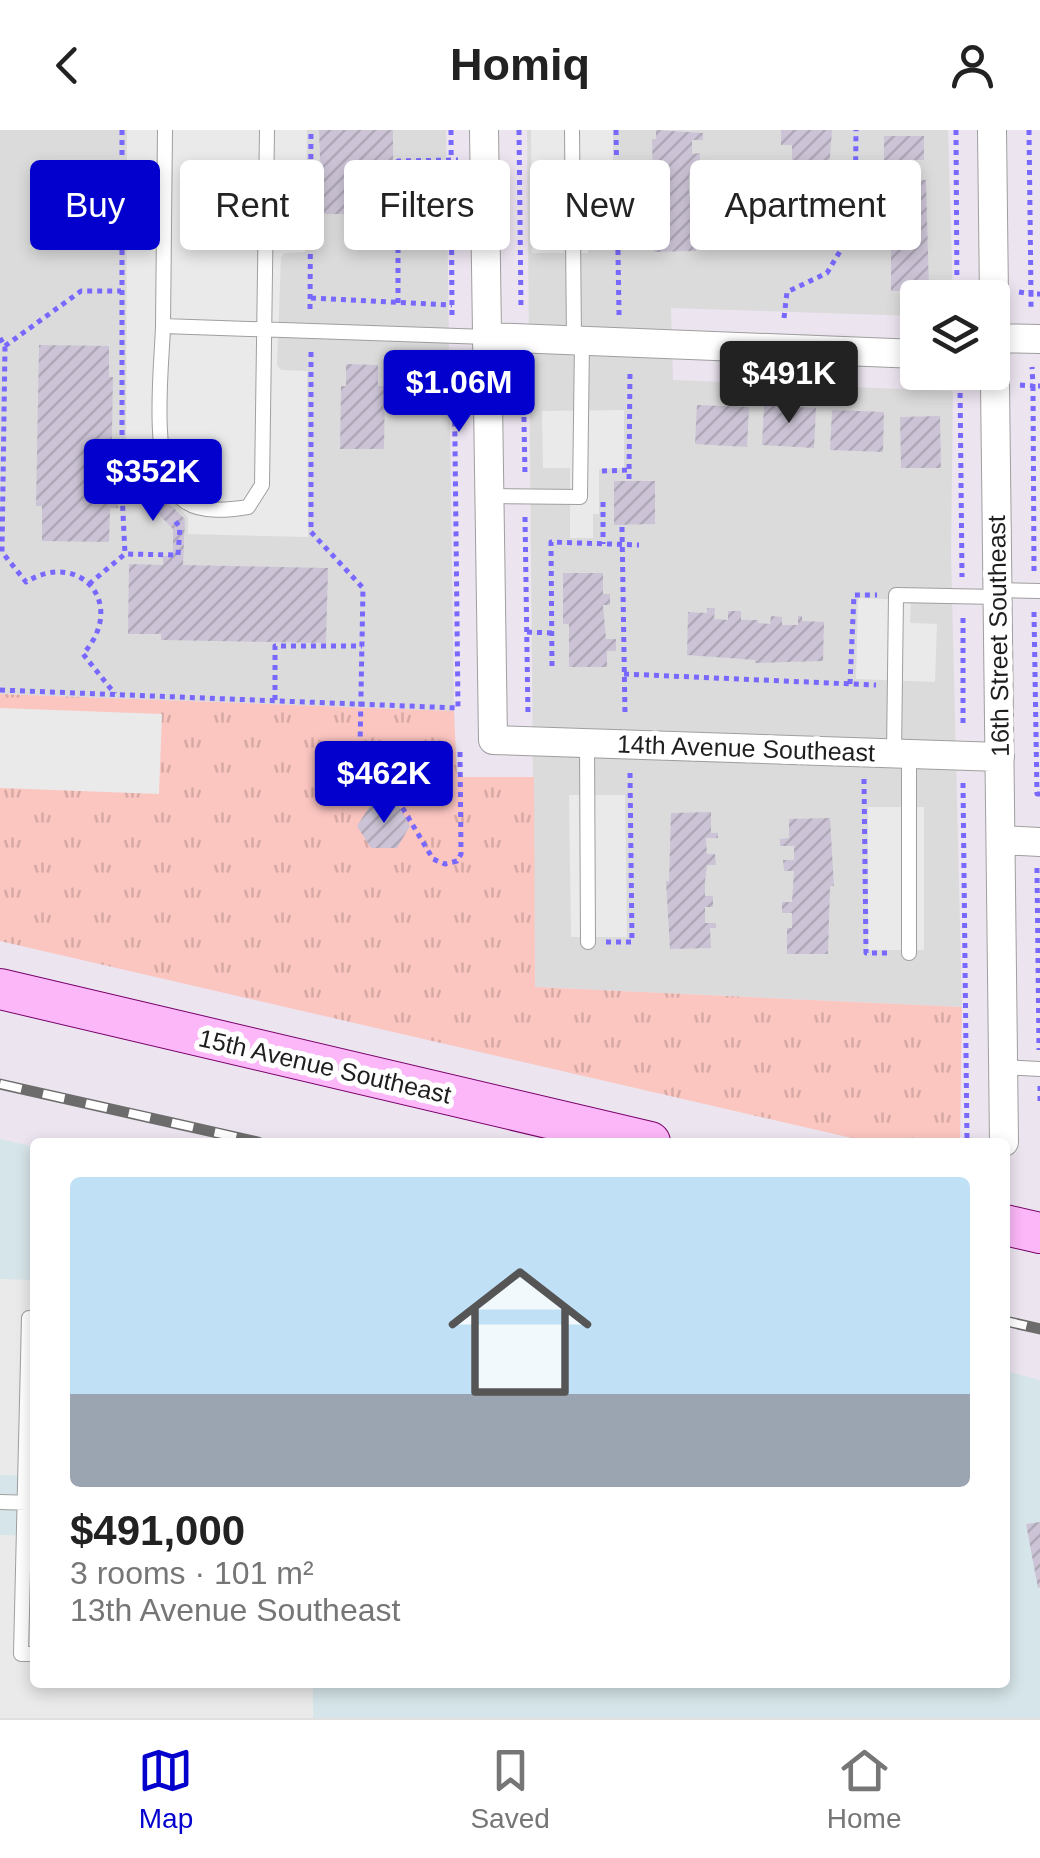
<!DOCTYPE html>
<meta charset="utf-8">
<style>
:root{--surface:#fff;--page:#f6f6f6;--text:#222;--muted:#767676;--line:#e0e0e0;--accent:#0300cd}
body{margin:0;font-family:Helvetica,sans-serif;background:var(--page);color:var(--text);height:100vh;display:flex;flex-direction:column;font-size:38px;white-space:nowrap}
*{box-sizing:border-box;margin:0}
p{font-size:32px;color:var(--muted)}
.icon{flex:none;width:55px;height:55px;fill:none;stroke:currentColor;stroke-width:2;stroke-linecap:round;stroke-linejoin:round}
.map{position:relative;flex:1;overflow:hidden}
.sheet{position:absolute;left:30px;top:1008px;width:980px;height:550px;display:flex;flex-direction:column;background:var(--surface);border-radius:10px;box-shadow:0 5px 15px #0003}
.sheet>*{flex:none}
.banner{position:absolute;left:30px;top:30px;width:980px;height:90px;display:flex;gap:20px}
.fabs{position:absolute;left:900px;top:150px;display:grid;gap:20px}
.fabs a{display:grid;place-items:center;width:110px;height:110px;border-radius:10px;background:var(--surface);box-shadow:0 5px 15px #0003;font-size:50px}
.price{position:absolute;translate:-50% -85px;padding:0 22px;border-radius:10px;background:var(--accent);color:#fff;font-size:32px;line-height:65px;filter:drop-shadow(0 2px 5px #0008)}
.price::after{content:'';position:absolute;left:50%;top:60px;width:30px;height:22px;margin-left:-15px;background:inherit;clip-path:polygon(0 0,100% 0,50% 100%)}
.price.on{background:#222;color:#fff}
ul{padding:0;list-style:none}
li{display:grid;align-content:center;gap:20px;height:530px;padding:0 40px}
li span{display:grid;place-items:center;height:310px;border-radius:10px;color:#555}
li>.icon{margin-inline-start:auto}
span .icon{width:180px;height:180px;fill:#fffc;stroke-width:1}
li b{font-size:42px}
.tag{padding:0 35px;border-radius:10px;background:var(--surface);box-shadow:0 5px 15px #0003;font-size:35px;line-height:90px}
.tag.on{background:var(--accent);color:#fff}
header{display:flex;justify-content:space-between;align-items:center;height:130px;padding:0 40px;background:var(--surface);font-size:45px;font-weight:600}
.dock{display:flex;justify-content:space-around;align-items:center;height:140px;border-top:2px solid var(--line);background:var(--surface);font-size:28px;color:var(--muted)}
.dock a{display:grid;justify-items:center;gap:5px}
.dock .on{color:var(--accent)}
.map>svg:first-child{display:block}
.residential{fill:#dbdbdc}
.industrial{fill:#d6e5e9}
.park{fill:url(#park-tufts)}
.parking{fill:#eaeaea}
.building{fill:url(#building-hatch)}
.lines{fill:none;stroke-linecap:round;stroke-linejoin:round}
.lane-casing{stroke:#9f9f9f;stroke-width:16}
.street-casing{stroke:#9f9f9f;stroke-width:30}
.secondary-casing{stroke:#78026a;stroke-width:42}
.path{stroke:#7968fd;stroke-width:5;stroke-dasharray:5 5;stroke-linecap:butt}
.lane{stroke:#fff;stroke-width:14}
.street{stroke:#fff;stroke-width:28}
.secondary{stroke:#fbb7f7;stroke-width:40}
.rail-casing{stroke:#6c6c6c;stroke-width:11}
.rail{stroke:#fff;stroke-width:8;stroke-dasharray:22;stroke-linecap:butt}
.labels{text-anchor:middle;stroke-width:10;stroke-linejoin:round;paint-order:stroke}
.street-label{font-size:25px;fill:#1e1e1e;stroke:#fff}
</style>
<header><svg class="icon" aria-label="back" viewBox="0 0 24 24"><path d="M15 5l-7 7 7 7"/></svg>Homiq<svg class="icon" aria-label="person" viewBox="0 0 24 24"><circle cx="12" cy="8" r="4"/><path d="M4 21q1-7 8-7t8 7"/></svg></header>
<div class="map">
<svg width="1040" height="1588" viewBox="0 0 1040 1588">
<defs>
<pattern id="park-tufts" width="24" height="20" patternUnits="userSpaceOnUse" patternTransform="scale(2.5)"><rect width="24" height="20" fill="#fbc5c0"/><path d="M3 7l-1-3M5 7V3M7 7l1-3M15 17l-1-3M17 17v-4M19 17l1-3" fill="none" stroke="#d7a9a5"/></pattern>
<pattern id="building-hatch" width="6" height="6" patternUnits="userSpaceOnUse" patternTransform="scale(2.5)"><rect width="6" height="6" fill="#ccc4d6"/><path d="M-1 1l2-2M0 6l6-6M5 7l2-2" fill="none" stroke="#afa8b7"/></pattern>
</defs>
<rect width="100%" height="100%" fill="#ece4ef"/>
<!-- residential -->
<path class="residential" d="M0,0H446L454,581L0,564Z
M527,0H948L953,167L918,168L917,186L671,178L673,250L953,261L951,424L962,877L535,857Z"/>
<!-- industrial -->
<path class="industrial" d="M0,1009L35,1017V1552H1005V1241L1040,1250V1588H0Z"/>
<!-- park -->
<path class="park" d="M0,564L454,581L457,647H534L535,857L962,877L960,1012H869L0,811Z"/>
<!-- parking -->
<path class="parking" d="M127,0H307L305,122L285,123L281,127L277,235L281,240L307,241L308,407L188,404V387L156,354L147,320H126Z
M531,0H613V117H588V123H532Z
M624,280V338L599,339V384H593V408H570V338H543L542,281Z
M858,468L911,470L910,493L937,494L935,552L856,549Z
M0,578L162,584L159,664L0,658Z
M569,665H625L627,807H571Z
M868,677H924V820H868Z
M0,1149L35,1150V1346L0,1345Z
M0,1405L35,1406V1552L313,1553V1588H0Z"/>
<!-- building -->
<path class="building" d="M319,0H393V84H322Z
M656,0L703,3V10H692V24L700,23V45H689V66H699V79H690V95L702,94V99H696V121L654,122L650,52H653L652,9H656Z
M781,0H832L825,91H785V70H777V63H789V49H779V36H792V15H781Z
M884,6H924V30H884Z
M891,50H926L929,161H891Z
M39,215L109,216V247H113L111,359L155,360L185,389L183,435L328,438L326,513L161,510V504H128L129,434L163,435V426H173V399L146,371L118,370V378H110L109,412L42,411V376H36Z
M346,234L378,235V256H385L384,319H340L341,256H346Z
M406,260H422L423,276L407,277Z
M697,275L749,277L747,317L695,314Z
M764,275L816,278L814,318L762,315Z
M832,280L884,282L883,322L830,320Z
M940,286L941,338H901L900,287Z
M614,351H655V394L614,395Z
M563,443H603V464H610V475H603L606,509H616V521H607V537H569V494H563Z
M707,478H715L714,489L728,490V481H741V490H758V493L770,494L771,486L782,487V495H798V486H802V491L824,492L823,531L755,533V530L687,525L688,482L707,483Z
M372,673H397L410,696L397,718H371L357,696Z
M711,682V703H718V708H706L707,724H715L716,735H707L705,751V766H713V777H705V793H716V798H710L711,818L670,819L666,751H669L671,683Z
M830,688L834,756H830L828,824H787V798H792V783H782V772H792L794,741H784L783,730H794V716H780V709L789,708V689Z
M1040,1392V1457L1038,1458L1026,1394Z"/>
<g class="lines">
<!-- lane casing -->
<g class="lane-casing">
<path id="lane" d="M267,0L262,355L248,377C229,380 203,383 186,372C147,347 162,238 163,196L487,207
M572,0L574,210
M163,196L165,0
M489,366L580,367L582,211
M997,460L1040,461
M587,613L588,812
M894,623L896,465L998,467
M909,823V624
M1003,937L1040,939
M29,1188L21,1524H35
M0,1372L35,1373"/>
</g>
<!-- street casing -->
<g class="street-casing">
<path id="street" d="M484,0L493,610L1000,627
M992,0L1004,1012
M487,207L918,224
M995,208L1040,209
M1001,710L1040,712"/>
</g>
<!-- secondary casing -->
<g class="secondary-casing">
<path id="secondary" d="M0,859L650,1012
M1005,1095L1040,1103"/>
</g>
<!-- path -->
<path class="path" d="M122,0V331L130,342L122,364L125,424
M451,0L452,185
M519,0L521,180
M616,0L619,185
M956,0L957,168
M1029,0L1031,164H1040
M1019,162L1031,164V181
M311,168L452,175
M398,173V31L458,30
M310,179L311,0
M784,188L787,162L827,143L855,96L856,0
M0,208L5,216L2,422L26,452C80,419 128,474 83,524L115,564
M5,216L81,161H121
M311,222V402L363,458L360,617L377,635L433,729L445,734L457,731L461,724L460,621
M523,237L525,346
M925,252L964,254
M960,253L962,447
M1020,255L1033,256L1032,237
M144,329L130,342L153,368
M602,341L629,340
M629,349L630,239
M122,364L149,365
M603,372V414
M525,387L528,586
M622,397L625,585
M1034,441L1033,256H1040
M89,454L125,424L178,425L180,397L174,390
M1034,482L1037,664H1040
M963,488V597
M527,502L552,503
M552,536L551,412L639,415
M624,544L876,555
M850,554L854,465H877
M0,560L458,578L454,227
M275,570V516H362
M864,649L866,823H889
M963,653L967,1012
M1037,738L1039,920
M606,812H632L630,643
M1040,956V973"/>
<!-- lane -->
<use href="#lane" class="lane"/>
<!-- street -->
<use href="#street" class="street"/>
<!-- secondary -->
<use href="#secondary" class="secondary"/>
<!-- rail casing -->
<g class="rail-casing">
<path id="rail" d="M0,954L258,1012
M1005,1191L1040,1199"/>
</g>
<!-- rail -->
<use href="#rail" class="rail"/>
</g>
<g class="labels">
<!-- street labels -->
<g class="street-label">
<text transform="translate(998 506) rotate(-91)" y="9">16th Street Southeast</text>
<text transform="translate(746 618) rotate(2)" y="9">14th Avenue Southeast</text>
<text transform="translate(325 936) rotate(13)" y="9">15th Avenue Southeast</text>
</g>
</g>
</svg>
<div class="fabs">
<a><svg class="icon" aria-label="layers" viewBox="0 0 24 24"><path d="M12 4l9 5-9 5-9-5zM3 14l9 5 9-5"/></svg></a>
</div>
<b class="price on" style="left:789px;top:296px">$491K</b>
<b class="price" style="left:459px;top:305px">$1.06M</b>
<b class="price" style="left:153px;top:394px">$352K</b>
<b class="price" style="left:384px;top:696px">$462K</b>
<div class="banner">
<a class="tag on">Buy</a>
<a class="tag">Rent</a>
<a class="tag">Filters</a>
<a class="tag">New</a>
<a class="tag">Apartment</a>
</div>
<section class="sheet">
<ul>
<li><span style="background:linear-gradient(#bfe0f5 70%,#9aa5b1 0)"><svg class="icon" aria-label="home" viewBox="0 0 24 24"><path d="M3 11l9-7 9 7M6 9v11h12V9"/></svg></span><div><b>$491,000</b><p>3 rooms · 101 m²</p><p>13th Avenue Southeast</p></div></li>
</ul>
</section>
</div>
<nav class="dock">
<a class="on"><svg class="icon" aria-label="map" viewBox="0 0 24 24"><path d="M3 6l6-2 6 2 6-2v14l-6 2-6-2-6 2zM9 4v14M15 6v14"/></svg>Map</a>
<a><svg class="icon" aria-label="saved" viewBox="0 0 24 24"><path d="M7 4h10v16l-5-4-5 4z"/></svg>Saved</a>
<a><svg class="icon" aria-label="home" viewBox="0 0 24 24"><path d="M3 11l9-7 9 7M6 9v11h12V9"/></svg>Home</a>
</nav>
